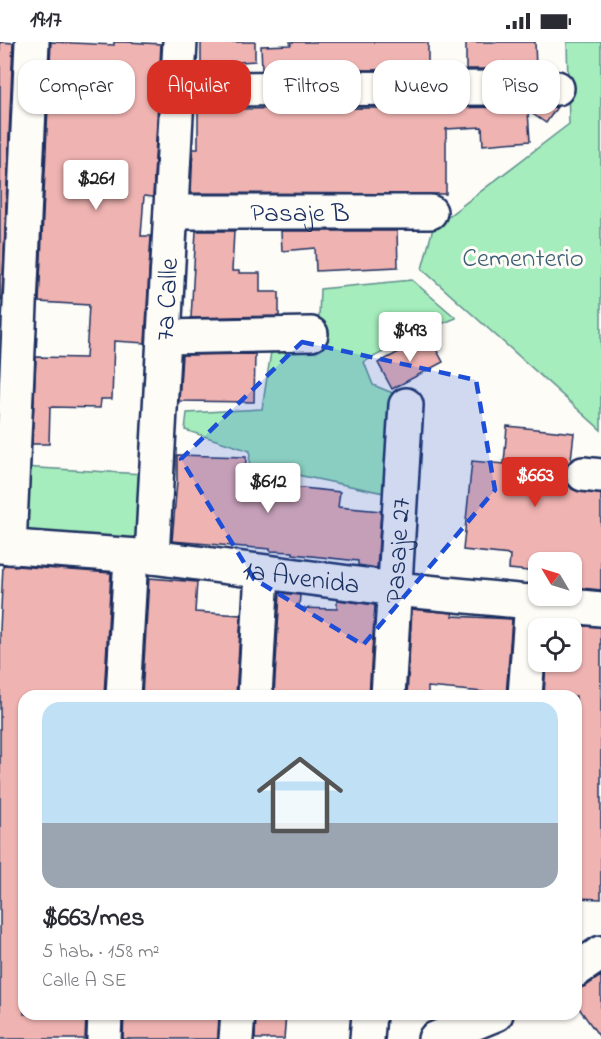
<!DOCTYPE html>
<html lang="es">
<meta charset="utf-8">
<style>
:root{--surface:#fff;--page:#f2f2f3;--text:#2b2b33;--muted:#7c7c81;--line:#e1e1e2;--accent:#d93025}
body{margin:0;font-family:"Indie Flower",sans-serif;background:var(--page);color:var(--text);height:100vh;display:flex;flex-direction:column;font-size:22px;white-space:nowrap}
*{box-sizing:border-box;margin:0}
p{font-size:20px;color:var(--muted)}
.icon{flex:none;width:33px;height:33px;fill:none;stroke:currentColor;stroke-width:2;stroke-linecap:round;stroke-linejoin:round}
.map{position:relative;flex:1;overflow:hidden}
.details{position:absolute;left:18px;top:648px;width:564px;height:330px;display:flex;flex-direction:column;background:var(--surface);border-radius:18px;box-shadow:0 2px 4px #0004}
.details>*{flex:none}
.banner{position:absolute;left:18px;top:18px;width:566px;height:54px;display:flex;gap:12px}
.needle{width:39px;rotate:308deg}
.buttons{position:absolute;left:528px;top:510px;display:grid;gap:12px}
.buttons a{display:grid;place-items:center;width:54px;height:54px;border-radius:12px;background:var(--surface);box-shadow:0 2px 4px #0004;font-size:30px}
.price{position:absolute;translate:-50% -51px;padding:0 14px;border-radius:6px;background:#fff;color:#222;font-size:20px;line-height:39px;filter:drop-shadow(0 2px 3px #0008)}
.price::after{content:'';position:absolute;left:50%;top:36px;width:18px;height:14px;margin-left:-9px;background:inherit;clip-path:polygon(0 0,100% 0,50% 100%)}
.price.current{background:var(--accent);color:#fff}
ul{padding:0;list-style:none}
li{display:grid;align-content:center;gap:12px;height:318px;padding:0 24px}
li+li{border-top:2px solid var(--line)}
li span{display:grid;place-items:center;height:186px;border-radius:18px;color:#555}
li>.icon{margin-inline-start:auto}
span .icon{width:108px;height:108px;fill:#fffc;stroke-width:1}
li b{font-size:26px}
.tag{padding:0 21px;border-radius:18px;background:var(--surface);box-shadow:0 2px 4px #0004;font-size:21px;line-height:54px}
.tag.current{background:var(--accent);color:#fff}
.status{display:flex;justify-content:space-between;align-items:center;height:42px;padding:0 30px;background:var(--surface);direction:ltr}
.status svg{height:16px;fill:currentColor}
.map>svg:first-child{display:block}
.green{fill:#a5edbc;stroke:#608e8d;stroke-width:1.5}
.building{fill:#efb3b1;stroke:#1b2f5e;stroke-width:1.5}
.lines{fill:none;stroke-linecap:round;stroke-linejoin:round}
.minor-casing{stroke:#1b2f5e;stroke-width:38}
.minor{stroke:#fdfcf7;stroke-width:33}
.marked{fill:#1d4ed8;fill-opacity:0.2;stroke:#1d4ed8;stroke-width:4.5;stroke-dasharray:12 8;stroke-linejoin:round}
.labels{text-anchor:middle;stroke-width:6;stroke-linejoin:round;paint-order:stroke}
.street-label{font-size:27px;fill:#1b2f5e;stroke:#fdfcf7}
.park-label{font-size:27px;fill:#3e5e76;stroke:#fdfcf7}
</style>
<div class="status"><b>19:17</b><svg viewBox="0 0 49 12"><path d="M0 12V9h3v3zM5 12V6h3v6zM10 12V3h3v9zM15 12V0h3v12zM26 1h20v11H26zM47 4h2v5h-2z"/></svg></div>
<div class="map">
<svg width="601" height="997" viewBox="0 0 601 997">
<rect width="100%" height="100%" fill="#fdfcf7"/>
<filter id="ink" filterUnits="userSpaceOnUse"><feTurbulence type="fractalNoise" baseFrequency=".0167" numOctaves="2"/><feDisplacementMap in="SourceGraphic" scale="12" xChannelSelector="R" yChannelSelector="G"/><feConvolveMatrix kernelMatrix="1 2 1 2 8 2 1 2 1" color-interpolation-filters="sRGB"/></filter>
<g filter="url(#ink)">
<!-- green -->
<path class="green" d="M567,0H601V388L422,227L433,186L569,82Z
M412,238L456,276L417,292L364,320L373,343L405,356L384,451L249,423L250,409L185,388L187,371L262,367L271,310L318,306L320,247Z
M21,425L143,432L139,498L17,491Z"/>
<!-- building -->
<path class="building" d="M0,0L13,1L2,258L0,257Z
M51,0L114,3V0H126L161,2L153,155L144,154L141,194H151L145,301L114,299L112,357H101L100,366L50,365L49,402H32L36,315L86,316L89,263L39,260Z
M201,0H255V19L226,21V28H201Z
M290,0H428V28H262L261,4L291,3Z
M466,0H535L536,27H466Z
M557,65L546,81L528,69L530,99L483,103L482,85L446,87V152L191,151L193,107H198V67Z
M196,189H234L232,229H239V231H260V250H279V274L191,276Z
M281,189H397L398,225L316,229L315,206L282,209Z
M429,294L443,320L392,347L378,321Z
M255,312L254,360L179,359L182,313Z
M507,384L574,391L571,418L565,429L566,440L572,447L580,450L601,452V548L572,545V520H538V530L509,527L510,513L463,508L472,419L504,422Z
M177,413L246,415L245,436L275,437V443L340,450L338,465L381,469L377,526L358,523V519L293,512V510L270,509V507L172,499L177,439Z
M3,523L111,531L104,654H24V972H71V974H86L85,997H0V588Z
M149,536L197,540L195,570L241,573L236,654H142Z
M280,551L300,553L299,566L337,567V558L375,563L369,654H274Z
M412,567L453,571L452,574L512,577L506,654H483V650L428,645V654H407Z
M549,582L601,585V857L576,856V654H544L546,620H572V586H549Z
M601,934V997L576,962V947L586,944Z
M124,972H219L218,997H123Z
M256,972H286L284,997H255Z"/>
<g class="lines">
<!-- minor casing -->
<g class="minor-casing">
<g id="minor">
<path d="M177,47L557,46"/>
<path id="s1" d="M171,170H430"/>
<path d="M165,295L311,292"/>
<path d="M583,432L601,434"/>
<path id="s2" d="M0,504L152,515L395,547L601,567"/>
<path d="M9,505L32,0"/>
<path id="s3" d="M152,515L180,0"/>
<path d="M123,654L131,515"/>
<path d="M255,654L262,530"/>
<path id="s4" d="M388,654L406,363"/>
<path d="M525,654L532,559"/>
<path d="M576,928L601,911"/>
<path d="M104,997L105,972"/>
<path d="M236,997L238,972"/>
<path d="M367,997L369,972"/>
<path d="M435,997L496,972"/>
</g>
</g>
<!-- minor -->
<use href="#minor" class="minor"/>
</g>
</g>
<!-- marked area -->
<path class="marked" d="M302,300L476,338L495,448L363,603L254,537L181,417Z"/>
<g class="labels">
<!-- street labels -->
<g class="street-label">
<text dy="9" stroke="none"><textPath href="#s1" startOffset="129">Pasaje B</textPath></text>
<text dy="9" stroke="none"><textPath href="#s3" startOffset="258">7a Calle</textPath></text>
<text dy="9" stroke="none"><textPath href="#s4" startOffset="146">Pasaje 27</textPath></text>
<text dy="9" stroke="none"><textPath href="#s2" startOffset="303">1a Avenida</textPath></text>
</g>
<!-- park labels -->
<g class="park-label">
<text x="523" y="224">Cementerio</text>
</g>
</g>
</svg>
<div class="buttons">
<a><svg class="needle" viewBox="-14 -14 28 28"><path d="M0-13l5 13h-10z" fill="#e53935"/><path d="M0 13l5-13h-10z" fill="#7c7c81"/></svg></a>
<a><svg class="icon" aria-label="locate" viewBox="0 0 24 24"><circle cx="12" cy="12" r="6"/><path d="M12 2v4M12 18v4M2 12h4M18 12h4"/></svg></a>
</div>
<b class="price" style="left:96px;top:169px">$261</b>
<b class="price" style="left:410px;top:321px">$493</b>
<b class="price current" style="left:535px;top:466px">$663</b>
<b class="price" style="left:268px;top:472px">$612</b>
<div class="banner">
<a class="tag">Comprar</a>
<a class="tag current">Alquilar</a>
<a class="tag">Filtros</a>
<a class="tag">Nuevo</a>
<a class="tag">Piso</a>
</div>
<section class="details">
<ul>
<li><span style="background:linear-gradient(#bfe0f5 65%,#9aa5b1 0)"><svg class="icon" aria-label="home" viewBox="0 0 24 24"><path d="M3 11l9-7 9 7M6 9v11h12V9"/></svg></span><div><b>$663/mes</b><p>5 hab. · 158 m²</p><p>Calle A SE</p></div></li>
</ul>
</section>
</div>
